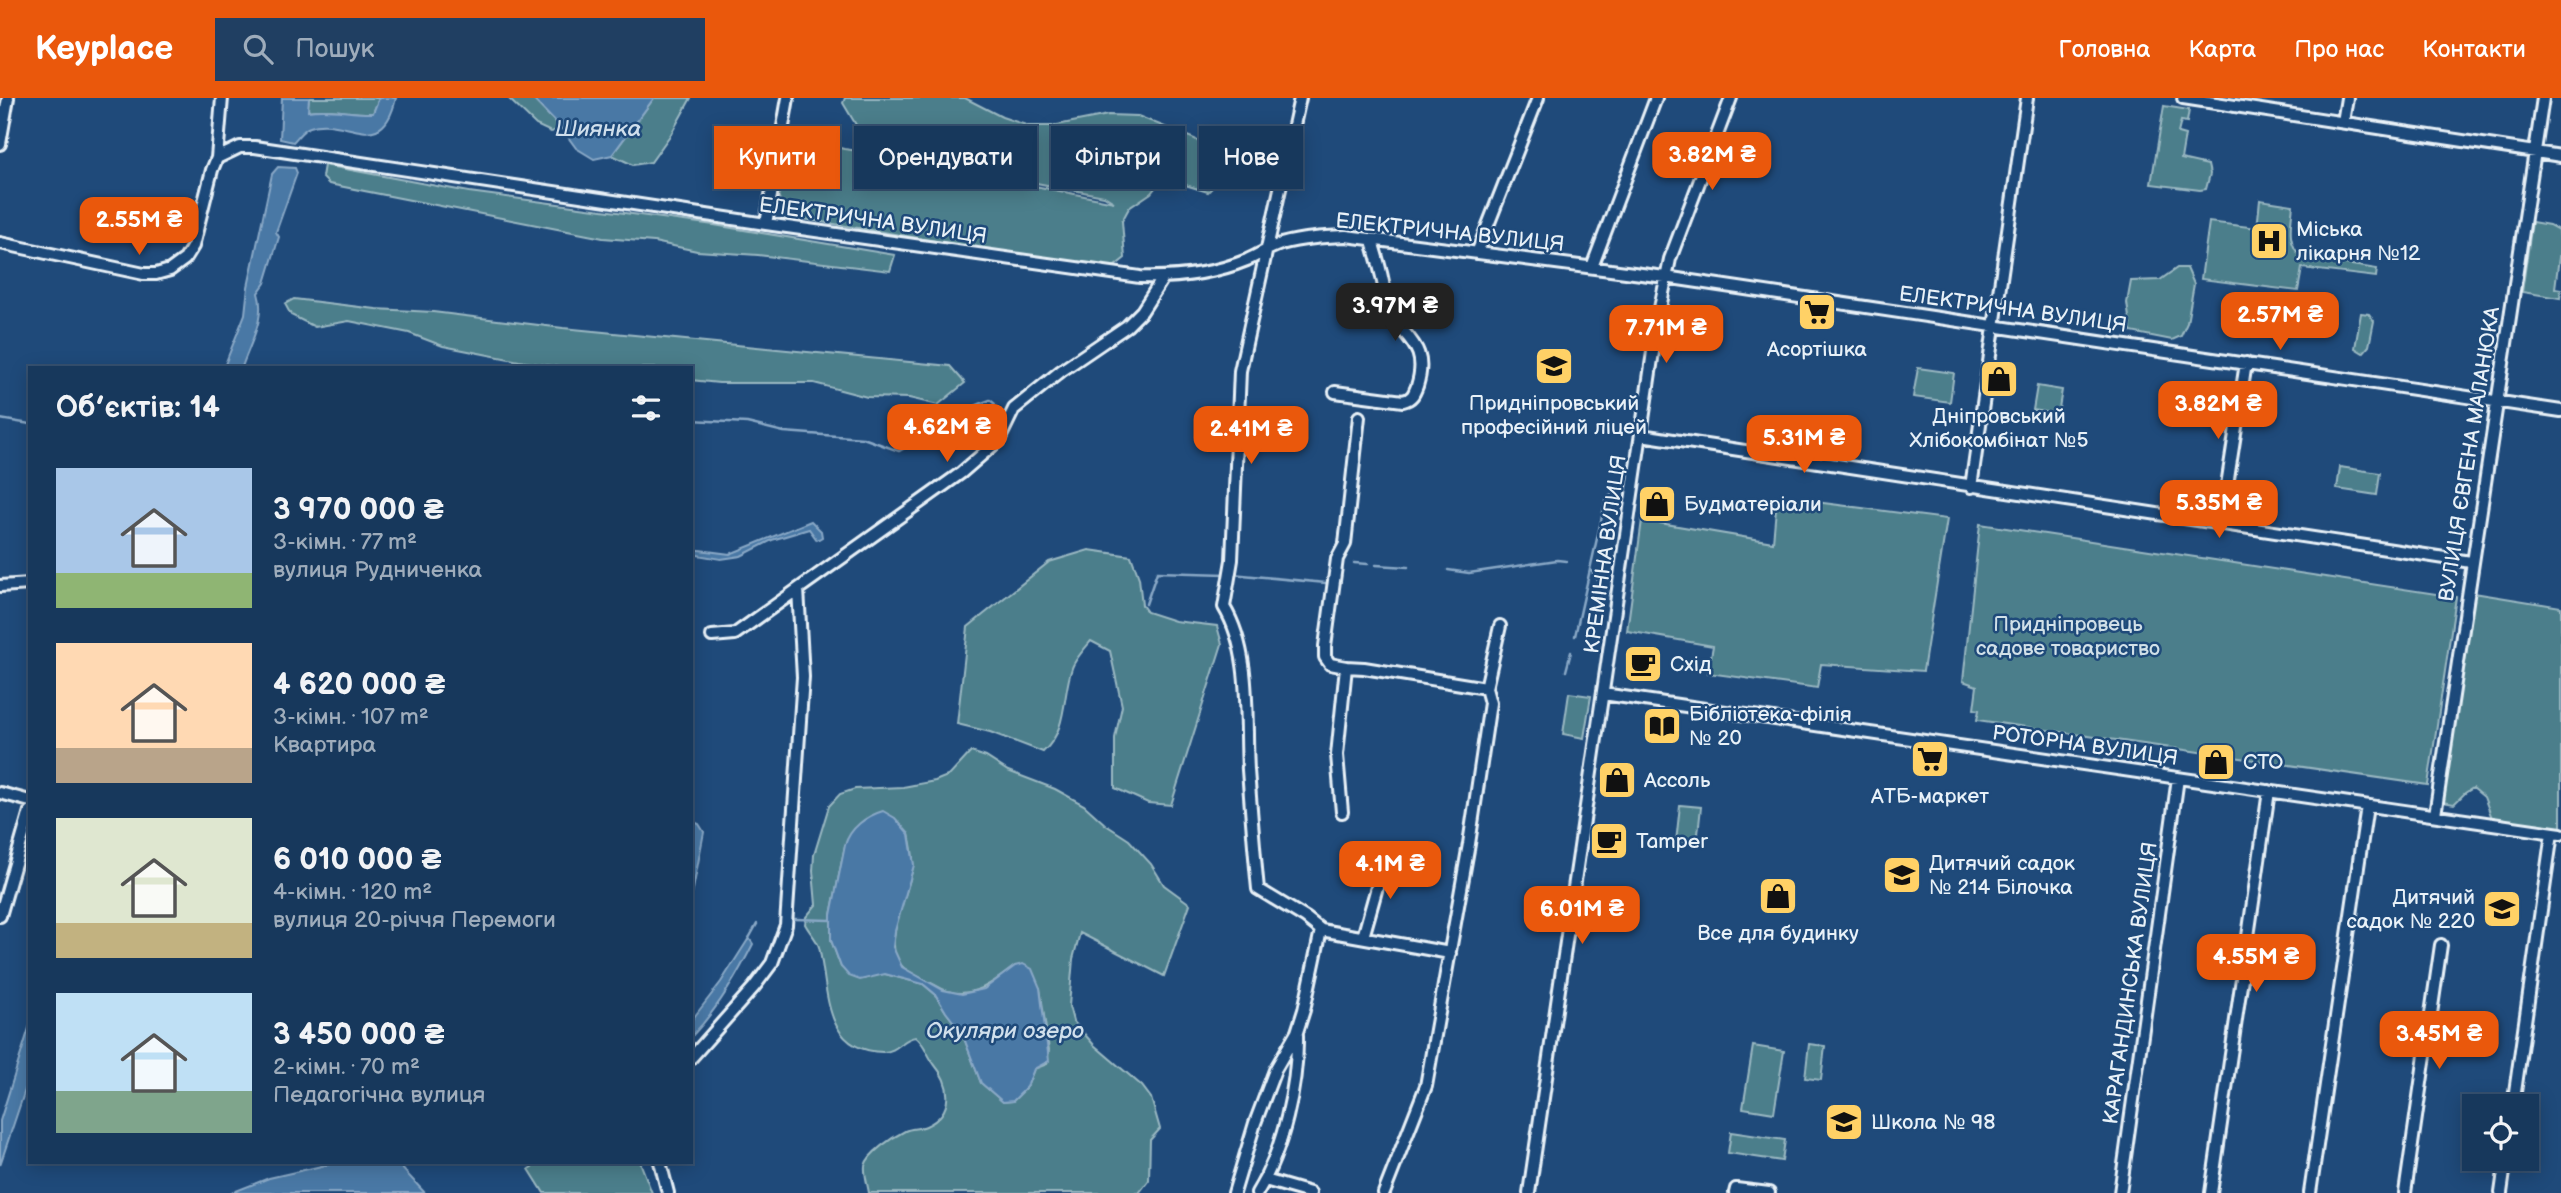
<!DOCTYPE html>
<html lang="uk">
<meta charset="utf-8">
<style>
:root{--surface:#17385c;--page:#203f62;--text:#f1f3f6;--muted:#9eacbb;--line:#365272;--accent:#ea580c}
body{margin:0;font-family:"Balsamiq Sans",sans-serif;background:var(--page);color:var(--text);height:100vh;display:flex;flex-direction:column;font-size:26px;white-space:nowrap}
*{box-sizing:border-box;margin:0}
p{font-size:23px;color:var(--muted)}
.icon{flex:none;width:38px;height:38px;fill:none;stroke:currentColor;stroke-width:2;stroke-linecap:round;stroke-linejoin:round}
.map{position:relative;flex:1;overflow:hidden}
.drawer{position:absolute;left:28px;top:268px;width:665px;height:798px;display:flex;flex-direction:column;background:var(--surface);border-radius:0px;box-shadow:0 4px 18px #0003,0 0 0 2px var(--line)}
.drawer>*{flex:none}
.banner{position:absolute;left:714px;top:28px;width:665px;height:63px;display:flex;gap:14px}
.controls{position:absolute;left:2462px;top:996px;display:grid;gap:14px}
.controls a{display:grid;place-items:center;width:77px;height:77px;border-radius:0px;background:var(--surface);box-shadow:0 4px 18px #0003,0 0 0 2px var(--line);font-size:35px}
.price{position:absolute;translate:-50% -60px;padding:0 16px;border-radius:14px;background:var(--accent);color:#fff;font-size:23px;line-height:46px;filter:drop-shadow(0 2px 4px #0008)}
.price::after{content:'';position:absolute;left:50%;top:42px;width:21px;height:16px;margin-left:-10px;background:inherit;clip-path:polygon(0 0,100% 0,50% 100%)}
.price.active{background:#222;color:#fff}
ul{padding:0;list-style:none}
li{display:flex;align-items:center;gap:21px;height:175px;padding:0 28px}
li span{display:grid;place-items:center;flex:none;width:196px;height:140px;border-radius:0px;color:#555}
li>.icon{margin-inline-start:auto}
span .icon{width:84px;height:84px;fill:#fffc;stroke-width:1}
li b{font-size:30px}
h2{display:flex;justify-content:space-between;align-items:center;height:84px;padding:0 28px;font-size:30px}
.pill{padding:0 24px;border-radius:0px;background:var(--surface);box-shadow:0 4px 18px #0003,0 0 0 2px var(--line);font-size:24px;line-height:63px}
.pill.active{background:var(--accent);color:#fff}
header{display:flex;align-items:center;gap:42px;box-sizing:border-box;height:98px;padding:0 35px;background:var(--accent);color:#fff}
header strong{font-size:33px}
nav{display:flex;gap:38px;margin-inline-start:auto;font-size:24px}
.search{width:490px;height:63px;background:var(--page);display:flex;align-items:center;gap:18px;box-sizing:border-box;padding:0 24px;border-radius:0px;color:var(--muted);font-size:26px}
.map>svg:first-child{display:block}
.green{fill:#4c7e8b;stroke:#9ab8c2;stroke-width:2;fill-rule:evenodd}
.water{fill:#4978a5;stroke:#89a8c6;stroke-width:2}
.lines{fill:none;stroke-linecap:round;stroke-linejoin:round}
.stream{stroke:#89a8c6;stroke-width:2.5}
.minor-casing{stroke:#e8f1f8;stroke-width:16}
.minor{stroke:#1f4a7a;stroke-width:10}
.labels{text-anchor:middle;stroke-width:5;stroke-linejoin:round;paint-order:stroke}
.street-label{font-size:21px;fill:#e8f1f8;stroke:#1f4a7a}
.poi-label{font-size:21px;fill:#e8f1f8;stroke:#1f4a7a;text-anchor:start}
.park-label{font-size:21px;fill:#d1e0e8;stroke:#1f4a7a}
.water-label{font-size:23px;font-style:italic;fill:#d0dfec;stroke:#1f4a7a}
</style>
<header>
<strong>Keyplace</strong>
<div class="search"><svg class="icon" aria-label="search" viewBox="0 0 24 24"><circle cx="10" cy="10" r="6"/><path d="M15 15l6 6"/></svg>Пошук</div>
<nav><a>Головна</a><a>Карта</a><a>Про нас</a><a>Контакти</a></nav>
</header>
<div class="map">
<svg width="2561" height="1095" viewBox="0 0 2561 1095">
<rect width="100%" height="100%" fill="#1f4a7a"/>
<filter id="ink" filterUnits="userSpaceOnUse"><feTurbulence type="fractalNoise" baseFrequency=".0143" numOctaves="2"/><feDisplacementMap in="SourceGraphic" scale="14" xChannelSelector="R" yChannelSelector="G"/><feConvolveMatrix kernelMatrix="1 2 1 2 8 2 1 2 1" color-interpolation-filters="sRGB"/></filter>
<g filter="url(#ink)">
<!-- green -->
<path class="green" d="M309,0H379L373,15C351,16 329,9 307,13Z
M508,0H532L562,31L551,34L536,27Z
M654,0H691L671,36L651,64L633,67L612,57Z
M845,0H965L1002,19L1029,28H1052L1108,17L1138,18L1195,41L1219,61L1223,78L1208,94L1163,80L1151,95L1129,110L1122,123L1125,160L1110,172L786,118L778,97L792,38L844,51L954,66L1020,85L1114,104L1104,98L1021,82L956,64L890,56L865,42L843,5Z
M2164,8L2189,12L2187,24L2181,23L2178,35L2185,37L2181,61L2208,67L2210,76L2206,91L2200,92L2151,86Z
M324,67L469,94L714,127L895,157L890,173L758,157L697,153L654,144L603,140L329,86L322,79Z
M2260,102L2293,107C2291,126 2286,146 2302,159L2377,171L2376,179L2302,170L2298,193L2201,181L2209,124L2257,130Z
M2532,124L2549,127L2558,132L2561,144L2555,190L2561,191L2560,200L2522,194Z
M2177,170H2187L2194,186L2187,225L2181,238L2172,242L2131,234L2127,205L2131,183L2160,182Z
M294,201L376,211L433,214L563,230L950,268L965,285L938,307L909,300L867,299L814,285H719L691,282V270H566L519,263L443,248L409,235L349,223L315,229L291,217L285,206Z
M2361,215L2369,216L2374,223L2369,248L2363,255L2355,250Z
M1918,270L1954,275L1950,304L1913,299Z
M2037,288L2062,292L2058,316L2033,312Z
M2340,369L2380,375L2377,397L2337,391Z
M1777,399L1947,421L1923,573L1821,566L1817,590L1708,575L1713,548L1627,533L1642,422L1773,444Z
M1980,426L2456,499L2428,687L1977,622L1979,612L1974,611L1977,588L1963,583Z
M1089,452L1131,458L1139,480L1142,507L1147,514L1175,523L1217,528L1222,546L1171,707L1148,705L1115,690V640L1122,608L1110,553L1091,543C1085,550 1075,561 1072,570C1062,598 1068,632 1043,654L990,634L957,626L968,529L1049,464Z
M2474,495L2561,509V731L2492,720L2484,699L2473,690L2465,695L2454,706L2442,704Z
M1569,595L1591,598L1584,640L1563,636Z
M971,654L986,659L1008,673L1055,691L1084,707L1106,727L1129,742L1151,766L1164,787L1190,806L1164,878L1080,835L1073,861L1069,908L1073,923L1094,947L1142,988L1151,1000L1160,1031L1150,1042L1149,1082L1139,1095H869C868,1088 864,1076 865,1068C868,1055 893,1039 905,1033C911,1030 919,1031 926,1028C955,1015 951,986 934,966C927,957 925,946 916,939C902,940 898,954 883,954C822,953 829,891 819,849C817,841 809,834 805,826L806,819L816,807L813,773L814,757L829,708L840,696L855,691L903,689L935,683L950,677ZM909,736C911,746 914,758 913,768C910,795 878,850 904,870C914,878 927,882 937,888C966,906 992,886 1015,868L1040,890L1049,952L1047,966L1034,971L1027,989L1013,1003L1003,1004L981,985L962,935L946,914L935,896L923,886L885,876L841,869L831,842V817L845,747Z
M1680,707L1701,709L1697,745L1676,744Z
M1809,946L1825,948L1821,982L1805,980Z
M1753,948L1784,953L1774,1015L1743,1010Z
M1731,1034L1785,1042L1782,1063L1728,1055Z
M539,1064H640L652,1095H544L529,1071Z"/>
<!-- water -->
<path class="water" d="M282,0H309L308,13C329,9 352,16 373,15L379,0H396C382,62 346,17 310,29C303,31 298,39 293,44L280,41Z
M532,0H654L612,57L594,61L576,50L562,31Z
M278,69L295,70L297,75L276,134L279,139L265,185L258,195C266,220 250,245 242,269H224L245,216L248,189L272,76Z
M811,423L821,433L822,439L817,442L809,431L772,442L741,458L721,461L691,456V451L730,456Z
M883,713L895,720L909,736L914,767L895,833L893,849L902,869L943,892L962,896L984,891L1015,868L1023,866L1032,871L1040,890L1049,963L1034,971L1027,989L1013,1003L1003,1004L981,985L962,935L946,914L935,896L923,886L885,876L860,882L849,878L841,869L831,842V817L845,747C850,730 866,718 883,713Z
M691,723L699,726L704,734L691,802Z
M749,840L753,846C736,880 717,912 691,939V923L721,884Z
M30,927V977L0,1067V1023Z
M339,1064L398,1066L425,1095H231L269,1080Z"/>
<g class="lines">
<!-- stream -->
<path class="stream" d="M0,321L30,326
M691,322L747,325L784,334L863,340L899,353C930,338 957,313 990,302L995,306
M1354,465L1368,466
M1376,467L1408,469
M1590,471L1610,499
M1448,472L1469,475L1557,462L1566,463
M1232,476L1326,485
M1146,506L1157,474L1226,476
M1575,538L1605,405L1608,399L1623,390
M1566,573L1571,554
M794,821L831,822
M748,842L757,826"/>
<!-- minor casing -->
<g class="minor-casing">
<path id="minor" d="M2183,0L2561,58
M2343,24L2347,0
M0,46L8,0
M217,60L240,49H255L766,126L1140,179C1176,180 1213,176 1247,162C1258,157 1269,150 1281,146C1302,140 1325,139 1346,138L1665,179L2561,313
M766,126L788,0
M0,145L144,176H156L170,172L185,161L193,148L212,72L217,60L222,0
M1477,155L1538,0
M1592,169L1656,0
M1335,294L1403,303C1412,301 1414,296 1417,288C1430,247 1404,241 1387,211C1384,205 1386,197 1384,190C1382,174 1376,158 1372,142
M1641,337L2471,464
M1971,389L2027,0
M2221,426L2246,265
M0,488L30,486
M712,538L735,536L961,375L999,342L1014,311L1061,273L1127,228L1142,213L1163,180
M1346,569L1364,570L1486,590L1490,605L1469,746L1426,988L1384,1095
M1486,590L1500,528
M1603,596L2561,736
M0,695L30,703
M1342,714L1337,657L1346,569L1330,566L1325,559V548L1337,461L1345,446L1359,319
M2435,717L2543,0
M0,818L30,713
M1321,832L1450,855
M1363,839L1386,757
M691,960L754,889L772,865L786,827L803,579L798,491
M2513,1008L2552,735
M660,1064L668,1095
M1265,1082L1310,1095
M1234,1095L1255,1025L1275,972L1297,934L1304,912L1321,832L1306,820L1258,791C1254,752 1251,712 1248,672C1245,620 1252,555 1224,509L1232,462L1240,273L1300,0
M1257,1095C1283,1053 1298,986 1297,937
M1529,1095L1658,220L1670,161L1731,0
M1735,1095L1736,1091L1769,1095
M2120,1095L2178,680
M2211,1095L2269,693
M2310,1095L2367,708
M2405,1095L2441,847
M2501,1095L2506,1060"/>
</g>
<!-- minor -->
<use href="#minor" class="minor"/>
</g>
</g>
<!-- icons -->
<defs>
<g id="hospital-square" transform="scale(2.0125)"><rect x="-9" y="-9" width="18" height="18" rx="4" fill="#ffd166" stroke="#1f4a7a"/><path d="M-5-5h3v3.5h4V-5h3V5h-3V1.5h-4V5h-3Z" fill="#111"/></g>
<g id="supermarket-square" transform="scale(2.0125)"><rect x="-9" y="-9" width="18" height="18" rx="4" fill="#ffd166" stroke="#1f4a7a"/><path d="M-6-5.5h2.5l.6 2H6L4.5 2H-2.5L-4.4-4H-6ZM-1.5 3.2a1.3 1.3 0 1 0 .1 0ZM3 3.2a1.3 1.3 0 1 0 .1 0Z" fill="#111"/></g>
<g id="school-square" transform="scale(2.0125)"><rect x="-9" y="-9" width="18" height="18" rx="4" fill="#ffd166" stroke="#1f4a7a"/><path d="M0-5L7-2L0 1L-7-2ZM-4 1L0 2.5L4 1V4Q0 6-4 4Z" fill="#111"/></g>
<g id="shop-square" transform="scale(2.0125)"><rect x="-9" y="-9" width="18" height="18" rx="4" fill="#ffd166" stroke="#1f4a7a"/><path d="M-5-2.5h2.3a2.7 3.5 0 0 1 5.4 0H5L5.5 6h-11ZM-1.5-2.5h3a1.5 2.3 0 0 0-3 0Z" fill="#111"/></g>
<g id="cafe-square" transform="scale(2.0125)"><rect x="-9" y="-9" width="18" height="18" rx="4" fill="#ffd166" stroke="#1f4a7a"/><path d="M-5.5-4.5H6V0H3Q3 3.5 0 3.5H-2.5Q-5.5 3.5-5.5 0ZM3-3.2v2h1.7v-2ZM-6 4.5H4V6H-6Z" fill="#111"/></g>
<g id="library-square" transform="scale(2.0125)"><rect x="-9" y="-9" width="18" height="18" rx="4" fill="#ffd166" stroke="#1f4a7a"/><path d="M-6-4Q-3-5.5-.7-3.5V5Q-3 3-6 4ZM6-4Q3-5.5 .7-3.5V5Q3 3 6 4Z" fill="#111"/></g>
</defs>
<g fill-rule="evenodd">
<use href="#hospital-square" x="2269" y="143"/>
<use href="#supermarket-square" x="1817" y="214"/>
<use href="#school-square" x="1554" y="268"/>
<use href="#shop-square" x="1999" y="281"/>
<use href="#shop-square" x="1657" y="406"/>
<use href="#cafe-square" x="1643" y="566"/>
<use href="#library-square" x="1662" y="628"/>
<use href="#supermarket-square" x="1930" y="661"/>
<use href="#shop-square" x="2216" y="664"/>
<use href="#shop-square" x="1617" y="682"/>
<use href="#cafe-square" x="1609" y="743"/>
<use href="#school-square" x="1902" y="777"/>
<use href="#shop-square" x="1778" y="798"/>
<use href="#school-square" x="2502" y="811"/>
<use href="#school-square" x="1844" y="1024"/>
</g>
<g class="labels">
<!-- street labels -->
<g class="street-label">
<text transform="translate(873 122) rotate(8)" y="7">ЕЛЕКТРИЧНА ВУЛИЦЯ</text>
<text transform="translate(1450 134) rotate(6)" y="7">ЕЛЕКТРИЧНА ВУЛИЦЯ</text>
<text transform="translate(2013 211) rotate(8)" y="7">ЕЛЕКТРИЧНА ВУЛИЦЯ</text>
<text transform="translate(2469 356) rotate(-81)" y="7">ВУЛИЦЯ ЄВГЕНА МАЛАНЮКА</text>
<text transform="translate(1605 456) rotate(-82)" y="7">КРЕМІННА ВУЛИЦЯ</text>
<text transform="translate(2085 647) rotate(8)" y="7">РОТОРНА ВУЛИЦЯ</text>
<text transform="translate(2130 885) rotate(-82)" y="7">КАРАГАНДИНСЬКА ВУЛИЦЯ</text>
</g>
<!-- poi labels -->
<g class="poi-label">
<text x="2296" y="138">Міська<tspan x="2296" dy="24">лікарня №12</tspan></text>
<text x="1817" y="258" text-anchor="middle">Асортішка</text>
<text x="1554" y="312" text-anchor="middle">Придніпровський<tspan x="1554" dy="24">професійний ліцей</tspan></text>
<text x="1999" y="325" text-anchor="middle">Дніпровський<tspan x="1999" dy="24">Хлібокомбінат №5</tspan></text>
<text x="1684" y="413">Будматеріали</text>
<text x="1670" y="573">Схід</text>
<text x="1689" y="623">Бібліотека-філія<tspan x="1689" dy="24">№ 20</tspan></text>
<text x="2243" y="671">СТО</text>
<text x="1644" y="689">Ассоль</text>
<text x="1930" y="705" text-anchor="middle">АТБ-маркет</text>
<text x="1636" y="750">Tamper</text>
<text x="1929" y="772">Дитячий садок<tspan x="1929" dy="24">№ 214 Білочка</tspan></text>
<text x="2475" y="806" text-anchor="end">Дитячий<tspan x="2475" dy="24">садок № 220</tspan></text>
<text x="1778" y="842" text-anchor="middle">Все для будинку</text>
<text x="1871" y="1031">Школа № 98</text>
</g>
<!-- park labels -->
<g class="park-label">
<text x="2068" y="533">Придніпровець<tspan x="2068" dy="24">садове товариство</tspan></text>
</g>
<!-- water labels -->
<g class="water-label">
<text x="598" y="38">Шиянка</text>
<text x="1005" y="940">Окуляри озеро</text>
</g>
</g>
</svg>
<div class="controls">
<a><svg class="icon" aria-label="locate" viewBox="0 0 24 24"><circle cx="12" cy="12" r="6"/><path d="M12 2v4M12 18v4M2 12h4M18 12h4"/></svg></a>
</div>
<b class="price" style="left:1712px;top:94px">3.82M ₴</b>
<b class="price" style="left:139px;top:159px">2.55M ₴</b>
<b class="price active" style="left:1395px;top:245px">3.97M ₴</b>
<b class="price" style="left:2280px;top:254px">2.57M ₴</b>
<b class="price" style="left:1666px;top:267px">7.71M ₴</b>
<b class="price" style="left:2218px;top:343px">3.82M ₴</b>
<b class="price" style="left:947px;top:366px">4.62M ₴</b>
<b class="price" style="left:1251px;top:368px">2.41M ₴</b>
<b class="price" style="left:1804px;top:377px">5.31M ₴</b>
<b class="price" style="left:2219px;top:442px">5.35M ₴</b>
<b class="price" style="left:1390px;top:803px">4.1M ₴</b>
<b class="price" style="left:1582px;top:848px">6.01M ₴</b>
<b class="price" style="left:2256px;top:896px">4.55M ₴</b>
<b class="price" style="left:2439px;top:973px">3.45M ₴</b>
<div class="banner">
<a class="pill active">Купити</a>
<a class="pill">Орендувати</a>
<a class="pill">Фільтри</a>
<a class="pill">Нове</a>
</div>
<section class="drawer">
<h2>Об’єктів: 14<svg class="icon" aria-label="filters" viewBox="0 0 24 24"><path d="M4 7h16M4 17h16"/><circle cx="9" cy="7" r="2"/><circle cx="15" cy="17" r="2"/></svg></h2>
<ul>
<li><span style="background:linear-gradient(#a9c7e8 75%,#8fb573 0)"><svg class="icon" aria-label="home" viewBox="0 0 24 24"><path d="M3 11l9-7 9 7M6 9v11h12V9"/></svg></span><div><b>3 970 000 ₴</b><p>3-кімн. · 77 m²</p><p>вулиця Рудниченка</p></div></li>
<li><span style="background:linear-gradient(#ffd9b3 75%,#b9a48a 0)"><svg class="icon" aria-label="home" viewBox="0 0 24 24"><path d="M3 11l9-7 9 7M6 9v11h12V9"/></svg></span><div><b>4 620 000 ₴</b><p>3-кімн. · 107 m²</p><p>Квартира</p></div></li>
<li><span style="background:linear-gradient(#dfe7d0 75%,#c2b280 0)"><svg class="icon" aria-label="home" viewBox="0 0 24 24"><path d="M3 11l9-7 9 7M6 9v11h12V9"/></svg></span><div><b>6 010 000 ₴</b><p>4-кімн. · 120 m²</p><p>вулиця 20-річчя Перемоги</p></div></li>
<li><span style="background:linear-gradient(#bfe0f5 70%,#7fa58c 0)"><svg class="icon" aria-label="home" viewBox="0 0 24 24"><path d="M3 11l9-7 9 7M6 9v11h12V9"/></svg></span><div><b>3 450 000 ₴</b><p>2-кімн. · 70 m²</p><p>Педагогічна вулиця</p></div></li>
</ul>
</section>
</div>
